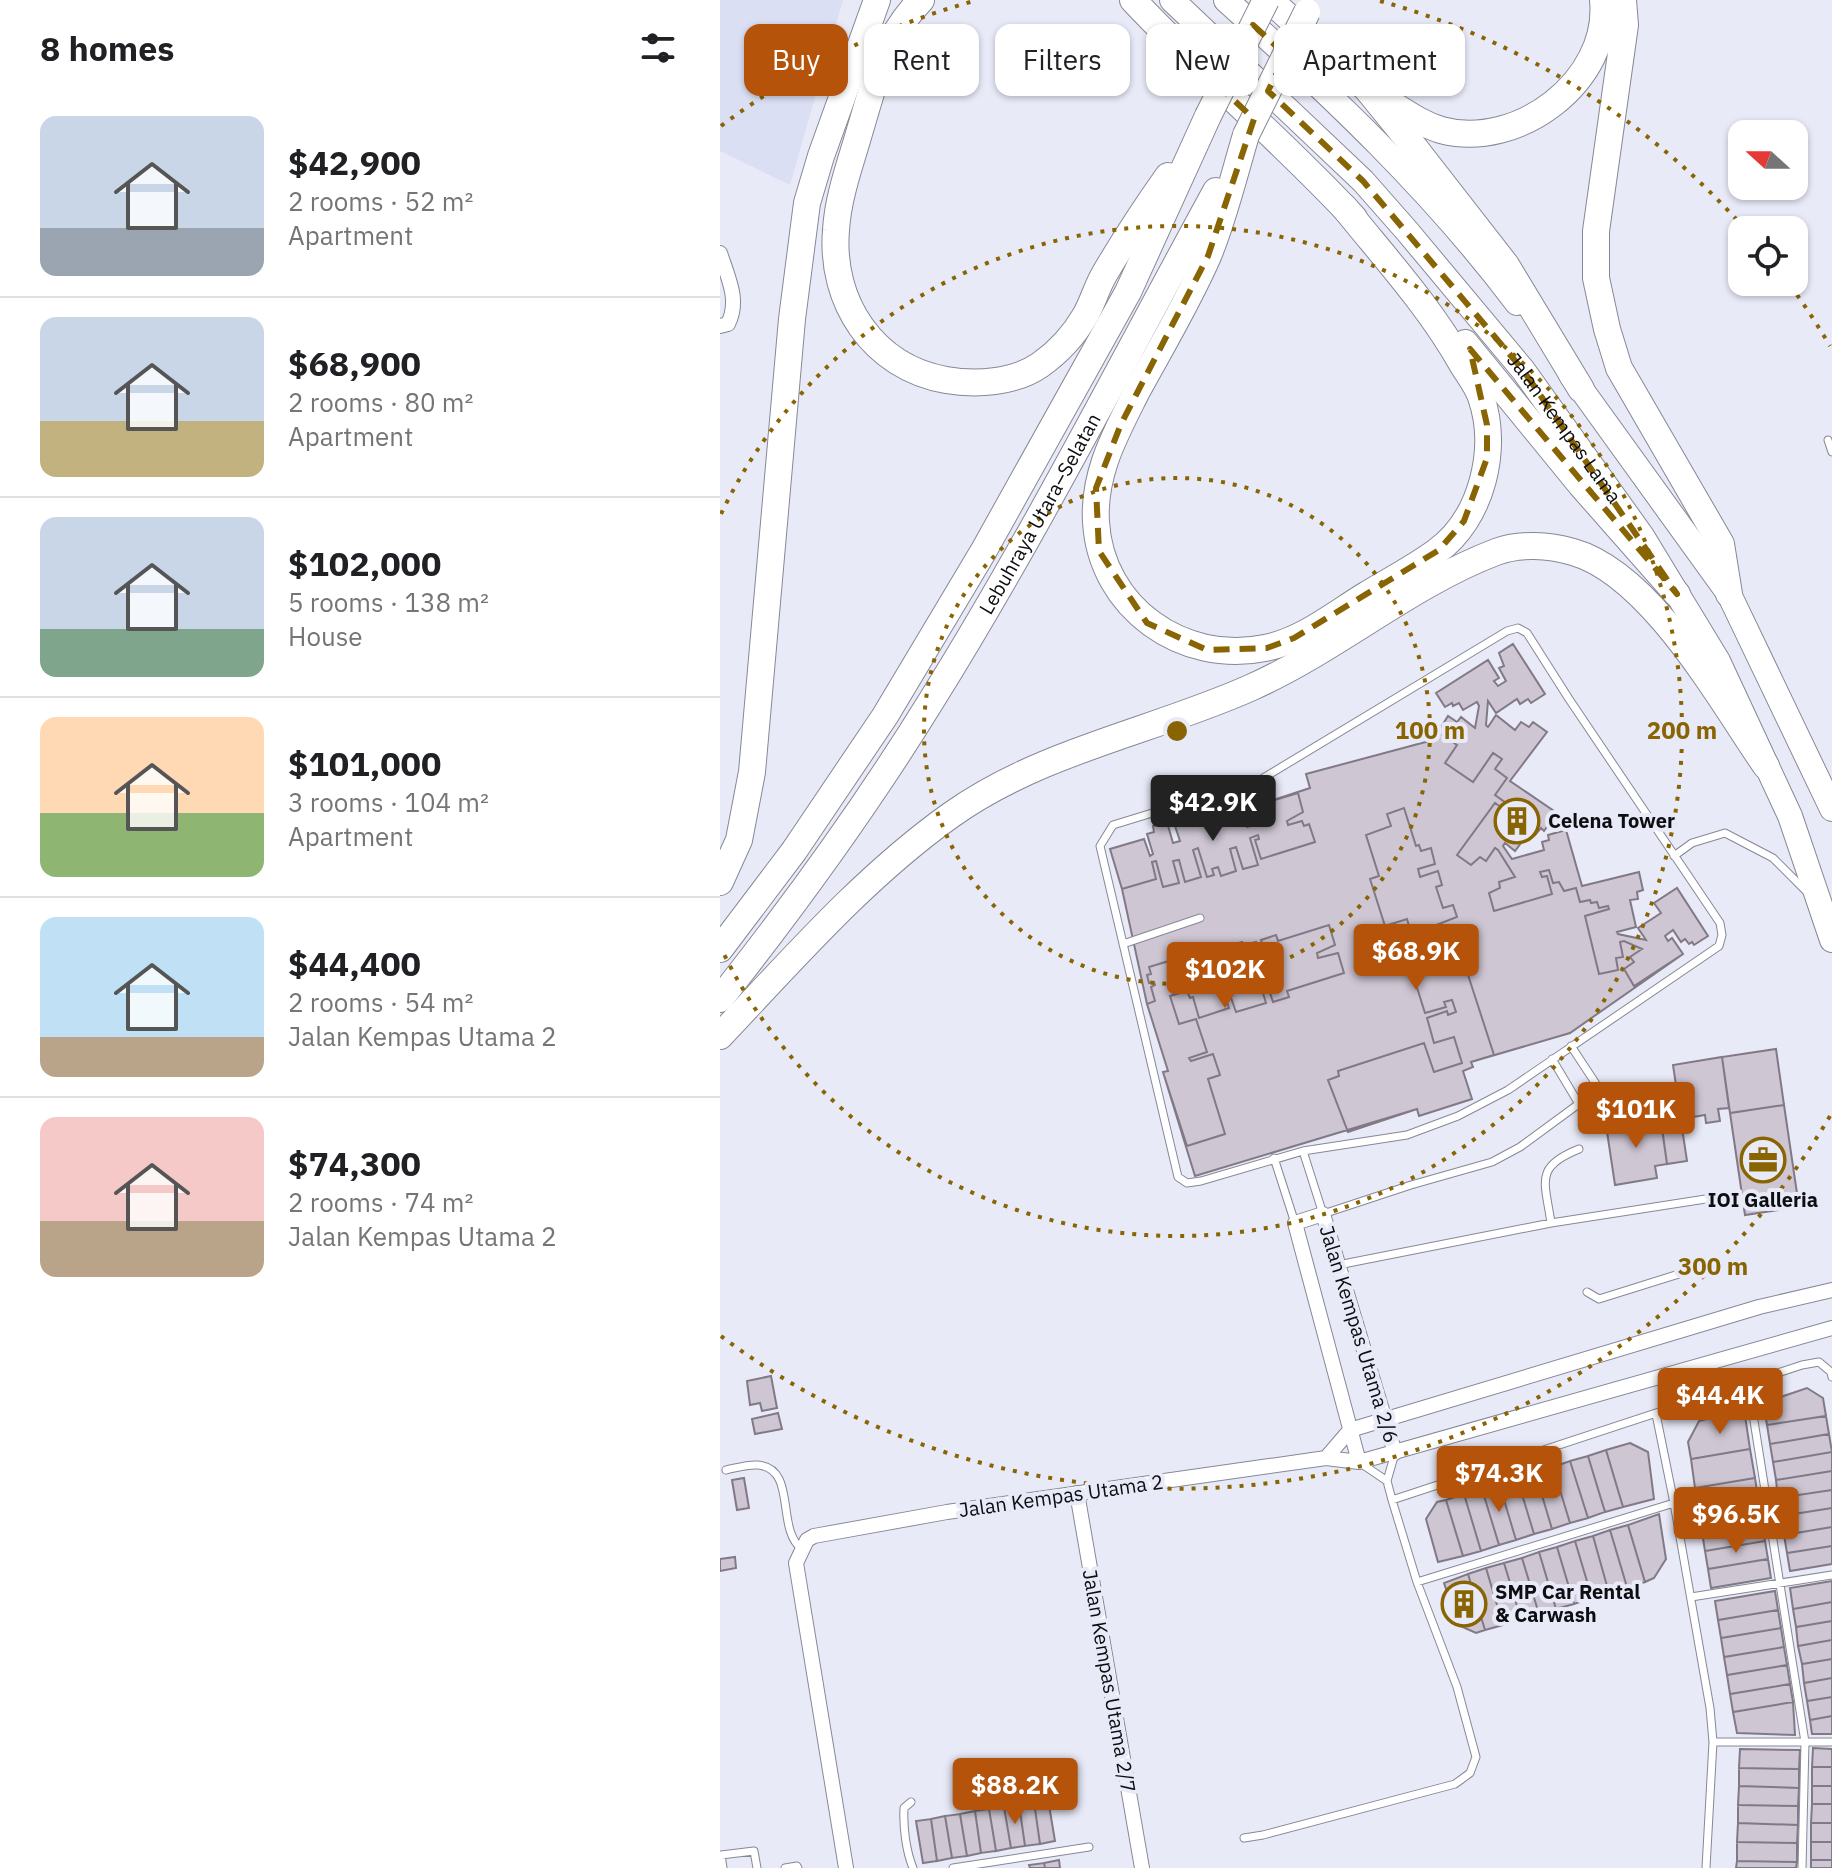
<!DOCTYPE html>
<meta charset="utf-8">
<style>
:root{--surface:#fff;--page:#f2f2f2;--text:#202124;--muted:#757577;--line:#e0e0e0;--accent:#b45309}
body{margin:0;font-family:"IBM Plex Sans",sans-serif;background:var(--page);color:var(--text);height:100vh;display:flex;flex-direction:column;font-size:30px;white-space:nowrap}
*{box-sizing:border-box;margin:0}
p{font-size:26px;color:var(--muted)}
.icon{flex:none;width:44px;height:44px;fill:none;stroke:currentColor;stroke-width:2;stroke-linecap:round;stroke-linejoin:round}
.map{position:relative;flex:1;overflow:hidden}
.side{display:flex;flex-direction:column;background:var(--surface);width:720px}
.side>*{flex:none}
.guide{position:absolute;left:24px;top:24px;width:760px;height:72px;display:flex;gap:16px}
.needle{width:52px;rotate:291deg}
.controls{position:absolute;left:1008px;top:120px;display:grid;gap:16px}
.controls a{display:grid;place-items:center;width:80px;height:80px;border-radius:16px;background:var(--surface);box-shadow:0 2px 6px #0004;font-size:40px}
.price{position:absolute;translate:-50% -68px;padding:0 18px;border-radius:8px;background:var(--accent);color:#fff;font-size:26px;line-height:52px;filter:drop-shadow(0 2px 4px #0008)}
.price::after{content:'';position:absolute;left:50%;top:48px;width:24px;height:18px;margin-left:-12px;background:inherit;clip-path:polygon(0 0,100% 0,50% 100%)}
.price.on{background:#222;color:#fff}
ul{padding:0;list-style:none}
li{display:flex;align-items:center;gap:24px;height:200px;padding:0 40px}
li+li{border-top:2px solid var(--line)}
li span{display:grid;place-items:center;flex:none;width:224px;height:160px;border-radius:16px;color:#555}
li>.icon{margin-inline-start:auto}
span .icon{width:96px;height:96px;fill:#fffc;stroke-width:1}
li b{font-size:34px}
h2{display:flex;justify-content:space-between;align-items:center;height:96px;padding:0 40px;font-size:34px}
.chip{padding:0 28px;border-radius:16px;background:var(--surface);box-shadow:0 2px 6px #0004;font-size:28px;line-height:72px}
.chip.on{background:var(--accent);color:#fff}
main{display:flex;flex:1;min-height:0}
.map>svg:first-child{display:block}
.built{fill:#dbdff4}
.building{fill:#cec6d3;stroke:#817a86;stroke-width:2}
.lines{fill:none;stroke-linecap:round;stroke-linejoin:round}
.service-casing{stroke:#868895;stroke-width:9}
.minor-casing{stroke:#868895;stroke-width:16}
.primary-casing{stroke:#868895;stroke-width:26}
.motorway-casing{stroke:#868895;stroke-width:28}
.service{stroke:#fff;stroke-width:7}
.minor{stroke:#fff;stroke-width:14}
.primary{stroke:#fff;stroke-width:24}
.motorway{stroke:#fff;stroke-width:26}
.motorway-bridge-casing{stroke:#868895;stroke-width:28;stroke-linecap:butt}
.motorway-bridge{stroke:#fff;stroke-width:26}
.marked{fill:none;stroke:#896402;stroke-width:6;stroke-dasharray:16 10;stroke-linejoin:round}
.ring{fill:none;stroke:#896402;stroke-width:4;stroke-dasharray:4 8}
.labels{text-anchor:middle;stroke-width:8;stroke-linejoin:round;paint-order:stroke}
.street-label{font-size:20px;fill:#0d0d12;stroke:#e8eaf8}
.poi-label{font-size:20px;font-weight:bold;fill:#0d0d12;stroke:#e8eaf8;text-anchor:start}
.centre{fill:#896402;stroke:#e8eaf8;stroke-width:4}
.ring-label{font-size:24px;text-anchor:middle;font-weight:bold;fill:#896402;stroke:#e8eaf8;stroke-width:8;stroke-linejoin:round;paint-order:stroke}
</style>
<main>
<section class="side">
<h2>8 homes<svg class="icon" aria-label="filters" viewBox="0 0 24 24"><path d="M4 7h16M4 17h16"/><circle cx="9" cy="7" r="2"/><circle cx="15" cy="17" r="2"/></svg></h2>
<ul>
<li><span style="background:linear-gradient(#c9d6e8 70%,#9aa5b1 0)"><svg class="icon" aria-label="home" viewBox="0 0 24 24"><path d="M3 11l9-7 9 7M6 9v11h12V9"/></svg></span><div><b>$42,900</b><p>2 rooms · 52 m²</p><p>Apartment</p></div></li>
<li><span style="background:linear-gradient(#c9d6e8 65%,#c2b280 0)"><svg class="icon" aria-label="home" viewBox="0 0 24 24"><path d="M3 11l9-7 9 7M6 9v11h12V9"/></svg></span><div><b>$68,900</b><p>2 rooms · 80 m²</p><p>Apartment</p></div></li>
<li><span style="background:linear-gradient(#c9d6e8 70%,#7fa58c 0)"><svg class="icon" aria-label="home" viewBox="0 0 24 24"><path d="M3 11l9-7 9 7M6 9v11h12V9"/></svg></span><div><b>$102,000</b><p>5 rooms · 138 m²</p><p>House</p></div></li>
<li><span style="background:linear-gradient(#ffd9b3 60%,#8fb573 0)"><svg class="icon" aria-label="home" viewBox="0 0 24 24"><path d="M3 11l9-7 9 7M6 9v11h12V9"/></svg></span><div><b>$101,000</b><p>3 rooms · 104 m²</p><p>Apartment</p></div></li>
<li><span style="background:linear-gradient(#bfe0f5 75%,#b9a48a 0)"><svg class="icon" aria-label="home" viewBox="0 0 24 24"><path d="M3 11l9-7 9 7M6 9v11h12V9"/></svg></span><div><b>$44,400</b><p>2 rooms · 54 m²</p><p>Jalan Kempas Utama 2</p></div></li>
<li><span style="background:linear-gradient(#f6c9c9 65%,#b9a48a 0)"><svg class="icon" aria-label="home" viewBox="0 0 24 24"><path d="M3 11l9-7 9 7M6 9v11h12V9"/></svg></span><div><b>$74,300</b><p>2 rooms · 74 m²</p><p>Jalan Kempas Utama 2</p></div></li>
</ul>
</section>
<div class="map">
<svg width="1112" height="1868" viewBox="0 0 1112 1868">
<rect width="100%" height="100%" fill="#e8eaf8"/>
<!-- built -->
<path class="built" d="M0,0H123L70,185L0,151Z"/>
<!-- building -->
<path class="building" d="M793,644L825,694L811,703L808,699L800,704L797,699L776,713L768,701L766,725L768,727L776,715L795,730L801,722L809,727L813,722L827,732L790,781L837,813L824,831L821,828L815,835L810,831L795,851L785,843L783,846L792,859L824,850L822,842L829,840L828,835L846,830L862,886L919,872L923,890L917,892L918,899L910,900L916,927L897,932L898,934L926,940L918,928L941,913L934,903L957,888L988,936L974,945L972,942L969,944L965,939L961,942L953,930L945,936L948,941L952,938L963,954L850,1033L751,1062L753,1067L743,1071L752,1099L699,1116L697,1109L475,1176L443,1072L448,1071L427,1004L402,889L390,849L424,839L430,856L433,854L427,834L434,832L433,826L447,822L453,843L460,841L453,820L483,811L490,834L496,832L491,814L520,804L527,827L534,825L529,808L590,788L586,774L713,740L721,734L718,732L728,716L737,722L741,717L755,728L759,706L757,702L743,710L739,703L733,706L732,703L725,707L716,693L768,660L779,678L774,681L778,686L786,681L779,668L784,666L779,653Z
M793,644L825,694L811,703L808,699L800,704L797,699L776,713L768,701L766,725L768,727L776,715L795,730L801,722L809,727L813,722L827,732L790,781L837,813L824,831L821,828L815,835L810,831L795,851L785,843L783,846L792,859L824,850L822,842L829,840L828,835L846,830L862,886L919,872L923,890L917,892L918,899L910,900L916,927L897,932L898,934L926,940L918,928L941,913L934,903L957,888L988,936L974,945L972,942L969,944L965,939L961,942L953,930L945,936L948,941L952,938L963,954L914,986L904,969L914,962L910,957L922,949L904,941L900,942L903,957L896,958L898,970L879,974L865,916L889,909L888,906L879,908L877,902L871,903L870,900L860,902L856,888L844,891L839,882L833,883L829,870L820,872L822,877L827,876L832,894L774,911L769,893L780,888L779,882L795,877L778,850L775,848L766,861L760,857L751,865L737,855L775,803L782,808L786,803L775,795L787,778L775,769L782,759L773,753L753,782L725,763L737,745L718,732L728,716L737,722L741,717L755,728L759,706L757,702L743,710L739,703L733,706L732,703L725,707L716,693L768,660L779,678L774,681L778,686L786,681L779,668L784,666L779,653Z
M578,793L583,812L567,821L568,825L582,821L584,826L589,824L595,842L541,859L535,840L539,839L538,835L530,838L538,865L523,869L516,847L510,849L516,871L501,876L498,867L492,869L494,875L487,877L478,848L473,850L481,877L465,882L459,860L453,861L459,883L443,887L436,861L432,862L436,879L402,889L390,849L424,839L430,856L433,854L427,834L434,832L433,826L447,822L453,843L460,841L453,820L483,811L490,834L496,832L491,814L520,804L527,827L534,825L529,808Z
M684,808L696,846L699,845L701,851L711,848L715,864L698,869L700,877L718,871L722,885L716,887L723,908L733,905L737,917L716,925L718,931L736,925L741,940L737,941L774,1055L751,1062L753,1067L743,1071L752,1099L699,1116L697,1109L628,1132L608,1080L619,1076L618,1071L704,1043L714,1072L742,1063L734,1037L714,1043L707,1018L727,1011L728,1015L736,1012L732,1000L724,1002L726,1007L705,1013L687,956L681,957L673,932L689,926L687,919L665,926L650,879L659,876L646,835L671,826L667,814Z
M609,925L615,945L597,953L598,958L618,953L624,973L567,991L569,997L553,1002L546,981L540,983L546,1003L516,1012L508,989L503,991L509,1008L479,1018L473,997L470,998L467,991L450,996L459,1024L476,1019L487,1052L469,1058L471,1061L493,1054L500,1075L488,1079L505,1134L467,1146L443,1072L448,1071L427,1004L435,1001L431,987L435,985L434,982L429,983L427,975L431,974L429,967L495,947L496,950L522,942L524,945L536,942L541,959L546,957L541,940L556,935L558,941Z
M1056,1049L1064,1105L1010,1113L1002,1057Z
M1002,1057L1009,1108L998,1109L1000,1121L986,1123L985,1115L961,1119L953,1065Z
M956,1088L967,1161L947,1164L937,1091Z
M1064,1105L1079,1207L1025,1215L1010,1113Z
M928,1119V1124L941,1122L947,1164L935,1166L937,1178L895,1185L886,1125Z
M51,1376L57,1408L42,1411L40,1403L30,1405L27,1381Z
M1087,1388L1103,1398L1106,1416L1047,1425L1043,1403Z
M1024,1409L1030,1449L971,1459L968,1442L979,1421Z
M58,1413L62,1429L35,1434L32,1419Z
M1106,1416L1109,1434L1050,1444L1047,1425Z
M1109,1434L1112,1452L1053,1462L1050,1444Z
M910,1443L928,1452L934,1499L903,1507L886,1450Z
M1030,1449L1035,1478L975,1488L971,1459Z
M886,1450L903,1507L885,1512L868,1456Z
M1112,1452V1471L1056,1480L1053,1462Z
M868,1456L885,1512L868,1518L850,1461Z
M850,1461L868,1518L850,1523L833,1467Z
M833,1467L850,1523L832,1529L815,1472Z
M1112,1471V1490L1058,1498L1056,1480Z
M815,1472L832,1529L814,1534L797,1478Z
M24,1478L29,1508L17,1510L12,1480Z
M797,1478L814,1534L796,1540L779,1483Z
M1035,1478L1039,1504L979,1514L975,1488Z
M779,1483L796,1540L779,1545L762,1489Z
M762,1489L779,1545L761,1551L744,1494Z
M1112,1490V1508L1061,1516L1058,1498Z
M744,1494L761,1551L743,1556L726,1500Z
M726,1500L743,1556L718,1562L706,1519L717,1502Z
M1039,1504L1042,1522L982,1532L979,1514Z
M1112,1508V1527L1064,1535L1061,1516Z
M939,1514L946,1559L934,1578L925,1582L908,1525Z
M1042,1522L1045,1541L985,1551L982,1532Z
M908,1525L925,1582L907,1587L890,1530Z
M1112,1527V1546L1067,1553L1064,1535Z
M890,1530L907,1587L889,1593L873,1536Z
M873,1536L889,1593L872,1598L855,1541Z
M855,1541L872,1598L854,1604L837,1547Z
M1045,1541L1048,1559L988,1569L985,1551Z
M1112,1546V1564L1070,1571L1067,1553Z
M837,1547L854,1604L836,1609L819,1552Z
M819,1552L836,1609L819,1614L802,1558Z
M15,1557L16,1568L0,1571V1559Z
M802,1558L819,1614L801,1619L784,1563Z
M1048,1559L1051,1578L991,1588L988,1569Z
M784,1563L801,1619L783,1625L766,1568Z
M766,1568L783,1625L765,1630L748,1574Z
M748,1574L765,1630L756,1633L738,1625L724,1583Z
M1112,1581V1602L1073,1609L1070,1588Z
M1055,1591L1058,1610L998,1620L995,1601Z
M1112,1602V1621L1076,1627L1073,1609Z
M1058,1610L1061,1628L1001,1638L998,1620Z
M1112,1621V1640L1078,1646L1076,1627Z
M1061,1628L1064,1647L1004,1657L1001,1638Z
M1112,1640V1659L1082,1664L1078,1646Z
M1064,1647L1067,1665L1007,1675L1004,1657Z
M1112,1659V1678L1084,1683L1082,1664Z
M1067,1665L1070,1684L1010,1694L1007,1675Z
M1112,1678V1697L1087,1701L1084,1683Z
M1070,1684L1073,1702L1013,1712L1010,1694Z
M1112,1697V1716L1090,1720L1087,1701Z
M1073,1702L1075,1735L1017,1733L1013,1712Z
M1112,1716V1734H1092L1090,1720Z
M1093,1748L1112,1749V1767H1092Z
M1020,1749L1080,1750L1079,1769L1019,1768Z
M1092,1767H1112V1786H1092Z
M1019,1768L1079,1769V1788L1019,1786Z
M1019,1786L1079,1788L1078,1806L1018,1805Z
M1092,1786H1112V1804H1092Z
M328,1799L335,1841L320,1844L314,1802Z
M314,1802L320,1844L305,1846L299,1804Z
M299,1804L305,1846L291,1848L284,1807Z
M1092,1804H1112V1823H1091Z
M1018,1805L1078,1806V1825L1018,1823Z
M284,1807L291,1848L276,1851L269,1809Z
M269,1809L276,1851L261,1853L255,1811Z
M255,1811L261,1853L247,1856L240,1814Z
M240,1814L247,1856L232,1858L225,1816Z
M225,1816L232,1858L217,1861L211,1819Z
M211,1819L217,1861L203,1863L196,1821Z
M1018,1823L1078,1825L1077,1843L1017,1842Z
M1091,1823H1112V1842H1091Z
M1017,1842L1077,1843V1862L1017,1861Z
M1091,1842H1112V1860H1091Z
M339,1860L340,1868H325L324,1863Z
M1091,1860H1112V1868H1091Z
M1017,1861L1077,1862L1076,1868H1016Z
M324,1863L325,1868H310L309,1865Z"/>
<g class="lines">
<!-- service casing -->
<g class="service-casing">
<path id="service" d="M1108,440L1112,452
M798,628L807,633L849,699L1000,923L1002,935L999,946L788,1090L738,1116L687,1135L583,1151L481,1181L467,1183L458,1177L380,846L393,825L540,780L787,631Z
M954,856L972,843L1005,833L1053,858L1086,891
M403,944L480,918
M832,1059L859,1104
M583,1151L603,1214L691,1185L772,1162L800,1147L875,1092L876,1084L851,1046
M554,1158L575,1223
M831,1223C825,1181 814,1167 859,1149
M618,1265L831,1223L1005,1196
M867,1292L879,1299L994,1263
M1028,1383L1085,1742L1082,1868
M936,1414L954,1503L990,1708L993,1742L986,1868
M639,1462L667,1481
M6,1470C16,1468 28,1464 38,1465C78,1469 55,1529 82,1549
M672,1500L1082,1365L1099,1362L1111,1372L1112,1377
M697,1582L954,1503
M971,1597L1112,1575
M993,1742H1112
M191,1802L184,1808C183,1827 186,1851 193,1868
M524,1838L543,1835L735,1784L750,1773L756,1757L737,1687L697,1582L672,1500L667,1481L675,1453
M3,1868L1,1855L34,1851L37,1868
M65,1868L77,1866L78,1868
M233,1868L369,1847"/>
</g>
<!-- minor casing -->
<g class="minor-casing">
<path id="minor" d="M0,253C8,278 20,300 8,324L0,326
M630,1430L1039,1307L1112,1290
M606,1458L630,1430
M639,1462L575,1223L603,1214L675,1453
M357,1493L422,1868
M126,1868L76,1563L87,1540L94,1536L227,1512L606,1458L639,1462L1112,1328"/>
</g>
<!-- primary casing -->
<g class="primary-casing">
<g id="primary">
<path id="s1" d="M452,0L643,181L687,231L803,370L922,536L998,661L1070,816L1112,940"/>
<path d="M506,0C611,95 712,190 797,303"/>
<path d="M851,375L1009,594L1112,809"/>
</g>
</g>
<!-- motorway casing -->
<g class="motorway-casing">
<g id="motorway">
<path d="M201,0C164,38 155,80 140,130C131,162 118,196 116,230C110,302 153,367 226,380C256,385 294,383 320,365C337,353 354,335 365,316C373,302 377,286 385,273C405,239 426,207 448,176"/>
<path d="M413,0C484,76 564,142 634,218"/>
<path d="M550,0L647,89L691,143L786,265L861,389"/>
<path d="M903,0L905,25L876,231V278L887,329L899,368L1001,544L1009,594"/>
<path d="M667,101C685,112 701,124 721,130C797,151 891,81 883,0"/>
<path d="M526,135C514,175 504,218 488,256C468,302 441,347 417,391C396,433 373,473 376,522C381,608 463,665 545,648C582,641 615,614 646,595C669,581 694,568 716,552C762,519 779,449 761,397C757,385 748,374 742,364C710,307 665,258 624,207"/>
<path d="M745,343L861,485L957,594"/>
<path d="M0,882L19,840L32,772L72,319L87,203L101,156L157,0"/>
<path d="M0,949L74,851L165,716L263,552L408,292L488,116"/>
<path id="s2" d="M0,999C76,903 149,802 213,698C315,534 403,361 496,191"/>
<path d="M0,1036C73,959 144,877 231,815C321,751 431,732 530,688C616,650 689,585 776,552C800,543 829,545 853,552C931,574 1001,701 1046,766"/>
</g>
</g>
<!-- service -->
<use href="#service" class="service"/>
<!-- minor -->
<use href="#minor" class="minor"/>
<!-- primary -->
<use href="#primary" class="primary"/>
<!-- motorway -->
<use href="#motorway" class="motorway"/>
<!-- motorway-bridge casing -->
<g class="motorway-bridge-casing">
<path id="motorway-bridge" d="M488,116L546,0
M526,135L587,12"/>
</g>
<!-- motorway-bridge -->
<use href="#motorway-bridge" class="motorway-bridge"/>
</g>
<!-- marked area -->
<path class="marked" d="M533,25L566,55L548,91L643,181L803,370L957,594L750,349L767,425V458L744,521L719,550L574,638L547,648L487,650L427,623L379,551L376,488L401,424L488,256L534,119L502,89Z"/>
<!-- distance rings -->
<g class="ring">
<circle cx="457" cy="731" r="253"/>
<path d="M1 514A505 505 0 1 1 1 948"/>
<path d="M1110 1116A758 758 0 0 1 1 1336M1 126A758 758 0 0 1 254 1M660 1A758 758 0 0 1 1025 229M1070 285A758 758 0 0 1 1110 346"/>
</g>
<!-- icons -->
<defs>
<g id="building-ring" transform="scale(2.3)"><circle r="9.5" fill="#e8eaf8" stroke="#896402" stroke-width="1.5"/><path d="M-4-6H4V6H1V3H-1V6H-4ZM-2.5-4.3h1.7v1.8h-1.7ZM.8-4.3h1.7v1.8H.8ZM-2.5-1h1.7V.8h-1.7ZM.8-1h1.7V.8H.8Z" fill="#896402"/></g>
<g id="office-ring" transform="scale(2.3)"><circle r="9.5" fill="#e8eaf8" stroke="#896402" stroke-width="1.5"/><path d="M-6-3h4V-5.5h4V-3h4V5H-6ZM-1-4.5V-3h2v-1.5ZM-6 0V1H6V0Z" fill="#896402"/></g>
</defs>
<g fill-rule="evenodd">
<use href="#building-ring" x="797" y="821"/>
<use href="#office-ring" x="1043" y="1160"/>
<use href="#building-ring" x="744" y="1604"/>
</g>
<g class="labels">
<!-- street labels -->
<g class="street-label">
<text dy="7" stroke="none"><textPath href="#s1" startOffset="582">Jalan Kempas Lama</textPath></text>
<text dy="7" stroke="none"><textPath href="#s2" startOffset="582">Lebuhraya Utara–Selatan</textPath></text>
<text transform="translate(639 1334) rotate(73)" y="7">Jalan Kempas Utama 2/6</text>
<text transform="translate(341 1496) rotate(-8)" y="7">Jalan Kempas Utama 2</text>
<text transform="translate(389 1681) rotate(80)" y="7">Jalan Kempas Utama 2/7</text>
</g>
<!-- poi labels -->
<g class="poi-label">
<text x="828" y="828">Celena Tower</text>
<text x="1043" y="1207" text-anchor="middle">IOI Galleria</text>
<text x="775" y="1599">SMP Car Rental<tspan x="775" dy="23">&amp; Carwash</tspan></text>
</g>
</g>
<circle cx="457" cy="731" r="12" class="centre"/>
<g class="ring-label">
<text x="710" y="739">100 m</text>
<text x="962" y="739">200 m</text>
<text x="993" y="1275">300 m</text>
</g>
</svg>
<div class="controls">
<a><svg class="needle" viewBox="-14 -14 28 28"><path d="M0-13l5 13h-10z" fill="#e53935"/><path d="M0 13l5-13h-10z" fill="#757577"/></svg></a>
<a><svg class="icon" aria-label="locate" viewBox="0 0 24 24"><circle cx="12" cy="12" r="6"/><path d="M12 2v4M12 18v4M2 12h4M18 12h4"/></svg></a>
</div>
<b class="price on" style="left:493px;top:843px">$42.9K</b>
<b class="price" style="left:696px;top:992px">$68.9K</b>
<b class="price" style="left:505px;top:1010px">$102K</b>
<b class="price" style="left:916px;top:1150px">$101K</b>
<b class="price" style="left:1000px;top:1436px">$44.4K</b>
<b class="price" style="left:779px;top:1514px">$74.3K</b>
<b class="price" style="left:1016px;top:1555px">$96.5K</b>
<b class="price" style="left:295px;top:1826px">$88.2K</b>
<div class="guide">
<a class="chip on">Buy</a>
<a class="chip">Rent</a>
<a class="chip">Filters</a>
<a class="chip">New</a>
<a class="chip">Apartment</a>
</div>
</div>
</main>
